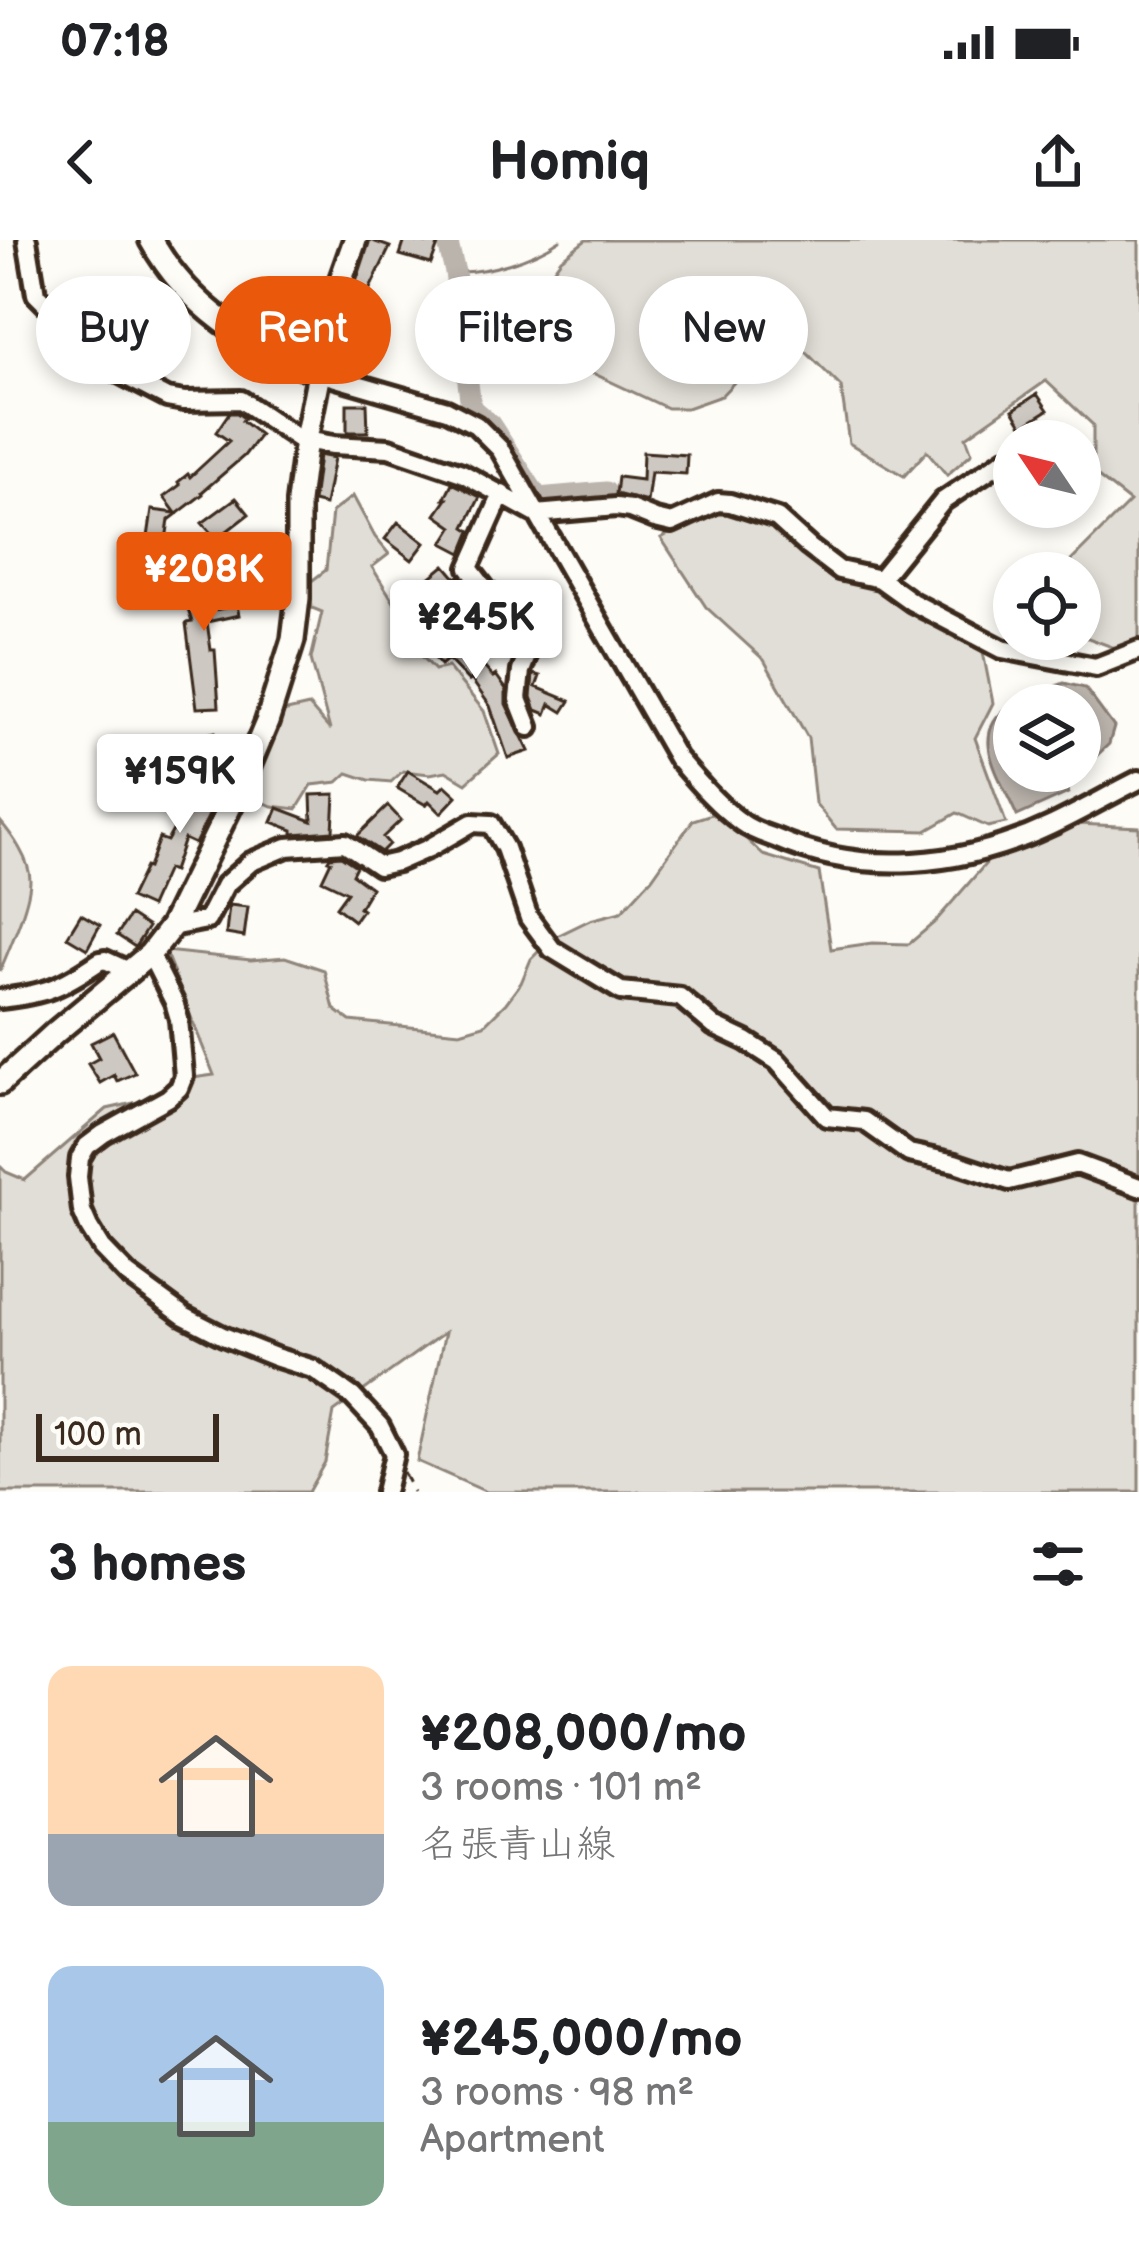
<!DOCTYPE html>
<meta charset="utf-8">
<style>
:root{--surface:#fff;--page:#f6f6f6;--text:#202124;--muted:#757577;--accent:#ea580c}
body{margin:0;font-family:"Balsamiq Sans","Klee One",sans-serif;background:var(--page);color:var(--text);height:100vh;display:flex;flex-direction:column;font-size:45px;white-space:nowrap}
*{box-sizing:border-box;margin:0}
p{font-size:39px;color:var(--muted)}
.icon{flex:none;width:66px;height:66px;fill:none;stroke:currentColor;stroke-width:2;stroke-linecap:round;stroke-linejoin:round}
.map{position:relative;height:1252px;overflow:hidden}
.sheet{display:flex;flex-direction:column;background:var(--surface);flex:1}
.sheet>*{flex:none}
.banner{position:absolute;left:36px;top:36px;width:1068px;height:108px;display:flex;gap:24px}
.needle{width:78px;rotate:305deg}
.fabs{position:absolute;left:993px;top:180px;display:grid;gap:24px}
.fabs a{display:grid;place-items:center;width:108px;height:108px;border-radius:50%;background:var(--surface);box-shadow:0 6px 18px #0003;font-size:60px}
.scale{position:absolute;left:36px;bottom:30px;width:183px;box-sizing:border-box;padding-left:12px;border:6px solid #3b2a1e;border-top:0;font-size:33px;line-height:42px;white-space:nowrap;color:#3b2a1e;-webkit-text-stroke:9px #fdfcf7;paint-order:stroke}
.price{position:absolute;translate:-50% -102px;padding:0 27px;border-radius:12px;background:#fff;color:#222;font-size:39px;line-height:78px;filter:drop-shadow(0 3px 6px #0008)}
.price::after{content:'';position:absolute;left:50%;top:72px;width:36px;height:27px;margin-left:-18px;background:inherit;clip-path:polygon(0 0,100% 0,50% 100%)}
.price.current{background:var(--accent);color:#fff}
ul{padding:0;list-style:none}
li{display:flex;align-items:center;gap:36px;height:300px;padding:0 48px}
li span{display:grid;place-items:center;flex:none;width:336px;height:240px;border-radius:24px;color:#555}
li>.icon{margin-inline-start:auto}
span .icon{width:144px;height:144px;fill:#fffc;stroke-width:1}
li b{font-size:51px}
h2{display:flex;justify-content:space-between;align-items:center;height:144px;padding:0 48px;font-size:51px}
.chip{padding:0 42px;border-radius:54px;background:var(--surface);box-shadow:0 6px 18px #0003;font-size:42px;line-height:108px}
.chip.current{background:var(--accent);color:#fff}
.status{display:flex;justify-content:space-between;align-items:center;height:84px;padding:0 60px;background:var(--surface);direction:ltr}
.status svg{height:33px;fill:currentColor}
header{display:flex;justify-content:space-between;align-items:center;height:156px;padding:0 48px;background:var(--surface);font-size:54px;font-weight:800}
.map>svg:first-child{display:block}
.green{fill:#e1ded7;stroke:#8e847a;stroke-width:3}
.water{fill:#bbb4ad;stroke:#887d74;stroke-width:3;fill-rule:evenodd}
.lines{fill:none;stroke-linecap:round;stroke-linejoin:round}
.stream{stroke:#887d74;stroke-width:3}
.river{stroke:#bbb4ad;stroke-width:21}
.building{fill:#cdc8c2;stroke:#3b2a1e;stroke-width:3}
.minor-casing{stroke:#3b2a1e;stroke-width:26}
.major-casing{stroke:#3b2a1e;stroke-width:30}
.path{stroke:#3b2a1e;stroke-width:3;stroke-dasharray:12 9;stroke-linecap:butt}
.minor{stroke:#fdfcf7;stroke-width:16}
.major{stroke:#fdfcf7;stroke-width:21}
</style>
<div class="status"><b>07:18</b><svg viewBox="0 0 49 12"><path d="M0 12V9h3v3zM5 12V6h3v6zM10 12V3h3v9zM15 12V0h3v12zM26 1h20v11H26zM47 4h2v5h-2z"/></svg></div>
<header><svg class="icon" aria-label="back" viewBox="0 0 24 24"><path d="M15 5l-7 7 7 7"/></svg>Homiq<svg class="icon" aria-label="share" viewBox="0 0 24 24"><path d="M12 15V3M7 8l5-5 5 5M5 13v7h14v-7"/></svg></header>
<div class="map">
<svg width="1139" height="1252" viewBox="0 0 1139 1252">
<rect width="100%" height="100%" fill="#fdfcf7"/>
<filter id="ink" filterUnits="userSpaceOnUse"><feTurbulence type="fractalNoise" baseFrequency=".00833" numOctaves="2"/><feDisplacementMap in="SourceGraphic" scale="24" xChannelSelector="R" yChannelSelector="G"/><feConvolveMatrix kernelMatrix="1 2 1 2 8 2 1 2 1" color-interpolation-filters="sRGB"/></filter>
<g filter="url(#ink)">
<!-- green -->
<path class="green" d="M586,0H1139V408L1112,407L1080,395V333H1059L1130,262L1093,233V185L1046,141L966,197L972,213L947,235L927,211L904,236L849,203L841,147L790,96L773,102L721,156L687,168H667L565,120L542,91L535,55L561,19Z
M353,256L375,297L389,314L372,327L422,407L419,413L435,430L448,427L484,471L499,514L466,543L446,531L430,534L403,531L391,542L369,540L348,533L338,542L312,545L297,569L272,566L248,555L278,473L309,466L330,490L311,419L322,372L312,368L309,343L326,330L332,272Z
M719,268L774,284L844,341L876,345L919,379L982,407L993,463L975,498L1006,583L988,587L957,573L926,591L836,589L815,563L808,498L764,420L706,367L661,298Z
M718,572L763,615L819,632L831,709L872,703L909,704L935,682L995,613L1077,584L1139,587V1252H487L417,1221L445,1092L334,1172L325,1222L308,1252H0V926L6,932L25,940L107,869L174,854L193,838L214,835L165,711L251,720L285,717L324,730L334,769L350,781L460,792L484,785L506,763L521,743L531,719L551,699L590,680L621,672L652,638L693,580Z
M0,581C12,595 30,620 30,640C30,663 9,709 0,731Z"/>
<!-- water -->
<path class="water" d="M1064,443L1085,448L1114,487L1109,504L1069,542L1068,553L1017,576C1002,540 966,494 1010,466C1026,456 1047,450 1064,443ZM1014,465H1080V531H1014Z"/>
<g class="lines">
<!-- stream -->
<path class="stream" d="M455,32C488,33 532,19 560,0"/>
<!-- river -->
<path class="river" d="M447,0L455,32L471,168L490,184L538,258L606,252"/>
</g>
<!-- building -->
<path class="building" d="M370,0L390,7L367,55L354,48Z
M405,0L427,3L428,0H440L431,24L400,15Z
M355,68L377,74L370,102L347,95Z
M1037,154L1048,170L1023,186L1013,170Z
M347,164H367L368,192H347Z
M229,173H237L244,178L242,181L260,195L244,216L202,252L203,254L169,280L166,300L148,297L152,270L176,273L164,257L180,245L178,242L188,234L190,237L229,201L216,192Z
M643,212L687,215L686,234L651,232L647,262L616,254L618,237L642,240Z
M319,215L334,218L325,265L313,262Z
M452,243L480,257L465,287L471,291L462,313L443,303L453,287L436,275L447,259H444Z
M236,258L249,274L227,291L237,302L227,311L202,283Z
M398,282L425,303L412,320L385,299Z
M218,316L221,332L201,338L211,371L237,365L239,375L207,382L211,410H215L219,467L197,468L186,383L192,382L180,345L197,339L195,325Z
M445,325L456,338L459,336L487,372L519,401L510,417L480,399L465,378L460,385L439,371L447,365L427,340Z
M436,374L454,394L451,398L463,412L467,408L493,437L496,435L506,449V464L529,511L508,518L490,466L471,439L469,441L448,419L441,425L432,415L436,411L418,387Z
M533,434L540,436L536,447L570,461L563,472L550,464L546,474L536,470L531,457Z
M215,492L222,519L198,525L190,498Z
M206,525L228,536L195,604L184,599L173,631L167,629L150,667L130,658L145,627L148,628L159,598L167,601L180,578L183,579L201,546L197,544Z
M408,531L440,550L445,545L457,556L441,573L429,561L426,565L397,548Z
M335,554L333,591L293,594V590L272,582L278,568L312,581L311,555Z
M388,566L401,580L383,597L389,604L381,612L357,596Z
M341,616L356,626L352,634L371,648L359,668L362,670L354,681L336,667L347,652L322,640L331,621L328,620L330,617Z
M229,665L248,667L244,697L226,694Z
M81,674L100,685L87,709L67,697Z
M130,675L148,687L135,707L117,695Z
M113,792L135,833L117,841L114,835L100,843L88,824L99,818L91,803Z"/>
<g class="lines">
<!-- minor casing -->
<g class="minor-casing">
<path id="minor" d="M27,0L36,54L111,129L167,158L184,161L241,160L299,199L333,205L389,208L462,233L536,274L616,267L630,269L655,279L672,283L718,262L730,263L777,278L809,307L839,330L880,339L912,362L1002,409L1096,427L1139,410
M319,133L447,170L476,185L500,209L677,518C697,541 717,565 742,583C751,590 764,594 775,598C863,637 963,627 1050,586C1080,572 1109,555 1139,540
M502,254L469,328L496,363L534,398L521,431L518,459L529,487
M880,339L943,261L1007,218
M171,687L207,680L225,645L251,622L287,607L345,603L379,626L397,622L429,608L472,583L491,584L505,608L529,678L552,709L621,751L680,757L714,786L746,801L777,821L827,877L864,881L909,913L955,923L1009,941L1077,924L1139,947
M150,714L174,762L179,779L184,836L179,848L168,858L103,894L87,906L80,918L78,937L82,971L89,987L102,1008L128,1035L184,1076L223,1096L275,1117L313,1129L352,1156L380,1186L394,1214L385,1252
M0,759C46,754 62,747 100,721L105,720L129,731"/>
</g>
<!-- major casing -->
<g class="major-casing">
<path id="major" d="M151,0C188,67 249,105 319,133
M0,843L56,792L150,714L171,687L241,544L267,482L293,400L298,358V262L306,199L333,62L355,0"/>
</g>
<!-- path -->
<path class="path" d="M403,1232L413,1252"/>
<!-- minor -->
<use href="#minor" class="minor"/>
<!-- major -->
<use href="#major" class="major"/>
</g>
</g>
</svg>
<div class="fabs">
<a><svg class="needle" viewBox="-14 -14 28 28"><path d="M0-13l5 13h-10z" fill="#e53935"/><path d="M0 13l5-13h-10z" fill="#757577"/></svg></a>
<a><svg class="icon" aria-label="locate" viewBox="0 0 24 24"><circle cx="12" cy="12" r="6"/><path d="M12 2v4M12 18v4M2 12h4M18 12h4"/></svg></a>
<a><svg class="icon" aria-label="layers" viewBox="0 0 24 24"><path d="M12 4l9 5-9 5-9-5zM3 14l9 5 9-5"/></svg></a>
</div>
<div class="scale">100 m</div>
<b class="price current" style="left:204px;top:394px">¥208K</b>
<b class="price" style="left:476px;top:442px">¥245K</b>
<b class="price" style="left:180px;top:596px">¥159K</b>
<div class="banner">
<a class="chip">Buy</a>
<a class="chip current">Rent</a>
<a class="chip">Filters</a>
<a class="chip">New</a>
</div>
</div>
<section class="sheet">
<h2>3 homes<svg class="icon" aria-label="filters" viewBox="0 0 24 24"><path d="M4 7h16M4 17h16"/><circle cx="9" cy="7" r="2"/><circle cx="15" cy="17" r="2"/></svg></h2>
<ul>
<li><span style="background:linear-gradient(#ffd9b3 70%,#9aa5b1 0)"><svg class="icon" aria-label="home" viewBox="0 0 24 24"><path d="M3 11l9-7 9 7M6 9v11h12V9"/></svg></span><div><b>¥208,000/mo</b><p>3 rooms · 101 m²</p><p>名張青山線</p></div></li>
<li><span style="background:linear-gradient(#a9c7e8 65%,#7fa58c 0)"><svg class="icon" aria-label="home" viewBox="0 0 24 24"><path d="M3 11l9-7 9 7M6 9v11h12V9"/></svg></span><div><b>¥245,000/mo</b><p>3 rooms · 98 m²</p><p>Apartment</p></div></li>
</ul>
</section>
